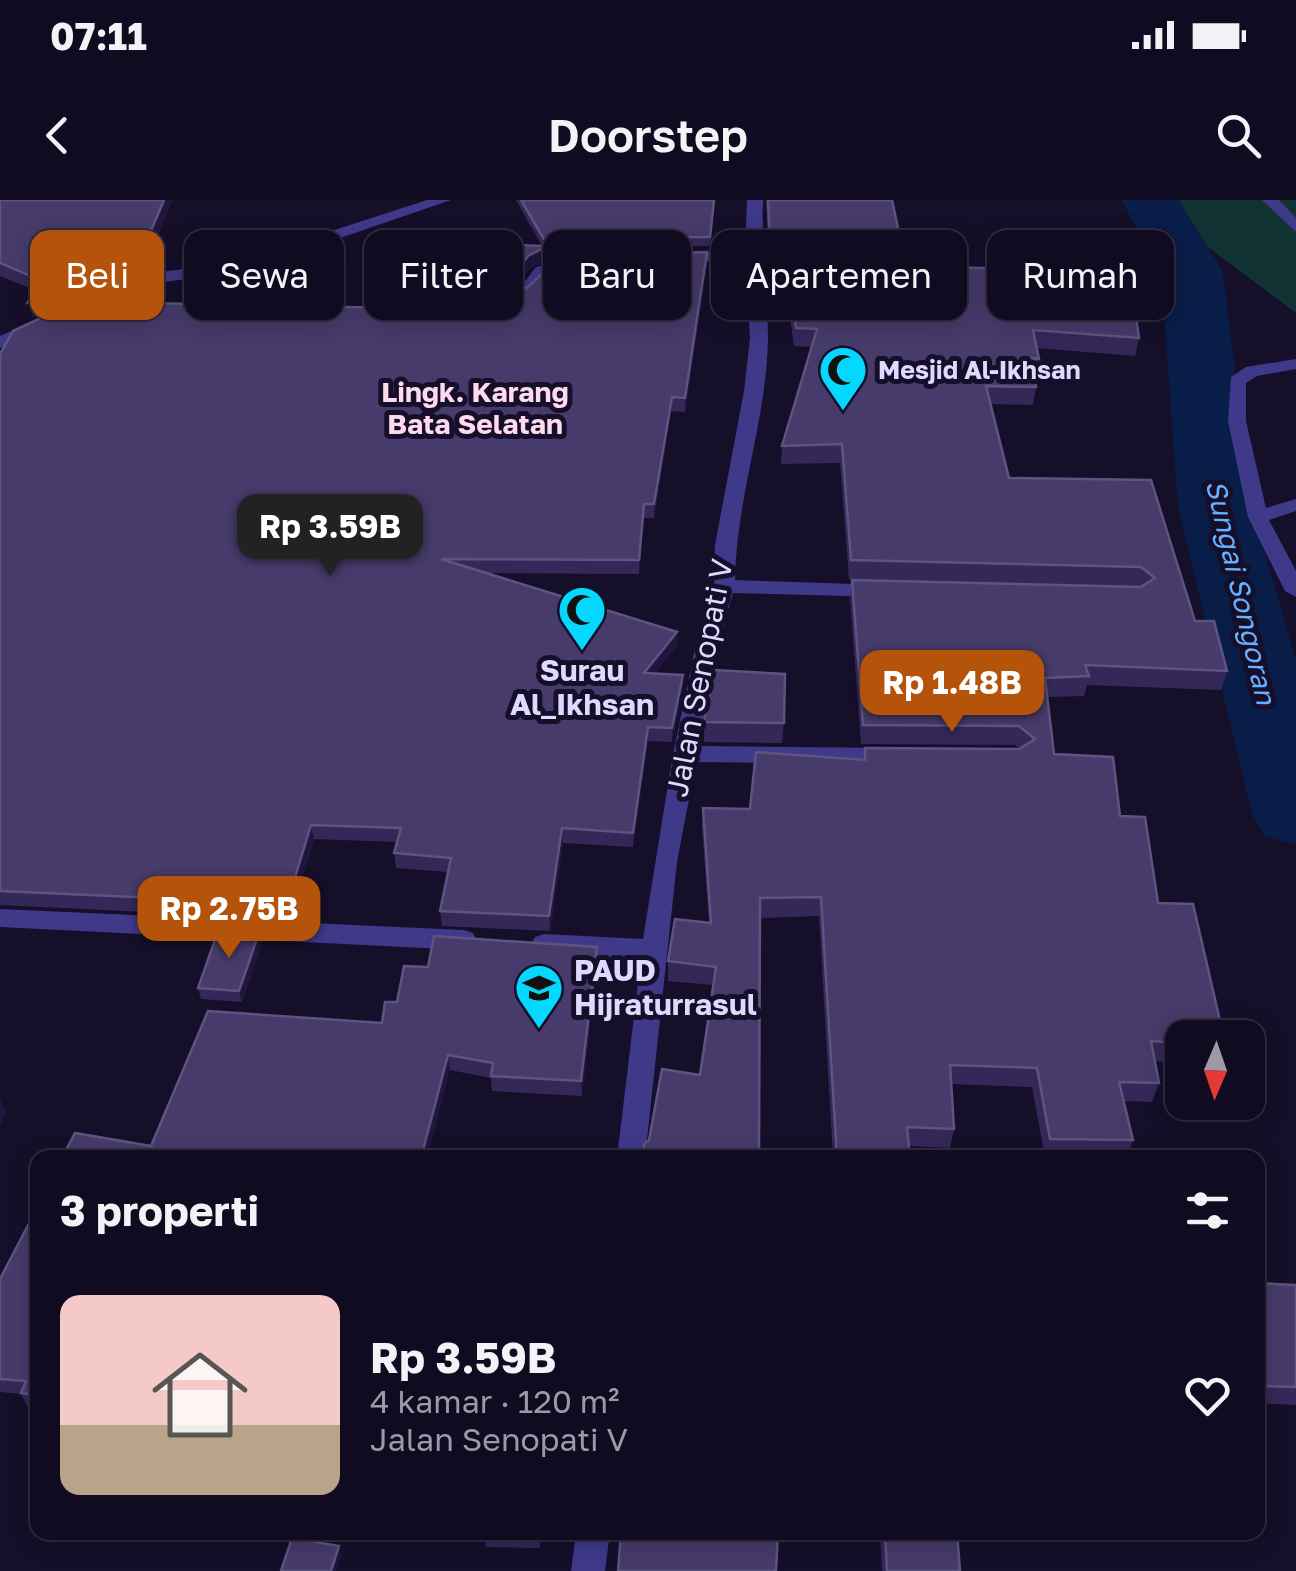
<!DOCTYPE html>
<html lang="id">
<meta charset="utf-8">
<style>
:root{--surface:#100b20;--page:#1e192d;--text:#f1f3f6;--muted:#9c9ba5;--line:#302b3e;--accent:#b45309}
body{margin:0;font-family:"Golos Text",sans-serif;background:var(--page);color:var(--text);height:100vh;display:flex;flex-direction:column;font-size:38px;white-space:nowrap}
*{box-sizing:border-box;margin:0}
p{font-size:32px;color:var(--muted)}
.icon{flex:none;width:55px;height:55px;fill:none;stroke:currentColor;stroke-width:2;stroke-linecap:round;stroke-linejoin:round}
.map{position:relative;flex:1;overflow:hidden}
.drawer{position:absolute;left:30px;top:950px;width:1235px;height:390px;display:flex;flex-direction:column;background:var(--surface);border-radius:20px;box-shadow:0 5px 25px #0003,0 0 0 2px var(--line)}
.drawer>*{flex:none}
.guide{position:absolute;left:30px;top:30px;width:1238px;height:90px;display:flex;gap:20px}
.needle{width:65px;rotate:182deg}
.controls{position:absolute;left:1165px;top:820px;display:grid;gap:20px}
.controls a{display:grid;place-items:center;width:100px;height:100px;border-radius:20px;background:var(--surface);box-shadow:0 5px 25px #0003,0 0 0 2px var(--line);font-size:50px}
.price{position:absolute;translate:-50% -85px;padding:0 22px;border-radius:20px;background:var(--accent);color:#fff;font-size:32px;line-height:65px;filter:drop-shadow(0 2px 5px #0008)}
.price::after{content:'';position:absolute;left:50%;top:60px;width:30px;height:22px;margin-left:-15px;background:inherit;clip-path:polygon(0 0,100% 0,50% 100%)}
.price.active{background:#222;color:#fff}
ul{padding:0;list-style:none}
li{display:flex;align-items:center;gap:30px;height:250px;padding:0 30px}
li+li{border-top:2px solid var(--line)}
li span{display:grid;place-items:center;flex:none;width:280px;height:200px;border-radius:20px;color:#555}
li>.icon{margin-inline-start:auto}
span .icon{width:120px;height:120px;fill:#fffc;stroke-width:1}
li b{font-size:42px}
h2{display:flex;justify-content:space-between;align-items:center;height:120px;padding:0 30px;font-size:42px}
.tag{padding:0 35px;border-radius:20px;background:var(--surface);box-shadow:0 5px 25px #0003,0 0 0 2px var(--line);font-size:35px;line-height:90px}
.tag.active{background:var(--accent);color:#fff}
.status{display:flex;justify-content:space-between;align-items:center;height:70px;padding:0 50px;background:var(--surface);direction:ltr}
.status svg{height:28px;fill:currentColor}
header{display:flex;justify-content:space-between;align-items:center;height:130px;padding:0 30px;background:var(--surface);font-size:45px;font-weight:600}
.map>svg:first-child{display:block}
.green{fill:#123334}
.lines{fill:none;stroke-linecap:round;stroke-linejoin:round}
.river{fill:#091d49;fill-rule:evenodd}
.street{fill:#40398a;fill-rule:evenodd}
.wall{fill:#342858}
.shaded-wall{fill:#20163e}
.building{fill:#463b6a;stroke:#5e5481;stroke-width:2.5}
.labels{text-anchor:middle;stroke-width:10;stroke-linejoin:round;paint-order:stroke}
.far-poi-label{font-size:25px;font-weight:bold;fill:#dfd8ff;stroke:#150f2a;text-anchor:start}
.far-neighbourhood-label{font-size:28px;font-weight:bold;fill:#ffdaef;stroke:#150f2a}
.far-water-label{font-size:28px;font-style:italic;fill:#66b0ff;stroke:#150f2a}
.poi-label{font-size:30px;font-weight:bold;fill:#dfd8ff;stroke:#150f2a}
.street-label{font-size:30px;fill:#dfd8ff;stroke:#150f2a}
</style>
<div class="status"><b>07:11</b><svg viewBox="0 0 49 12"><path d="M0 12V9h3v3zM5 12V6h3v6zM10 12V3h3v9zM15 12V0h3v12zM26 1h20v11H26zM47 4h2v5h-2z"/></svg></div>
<header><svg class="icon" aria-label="back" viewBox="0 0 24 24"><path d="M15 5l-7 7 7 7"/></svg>Doorstep<svg class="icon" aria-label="search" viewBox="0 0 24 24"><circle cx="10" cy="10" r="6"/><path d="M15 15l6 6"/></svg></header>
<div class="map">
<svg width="1296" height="1371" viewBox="0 0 1296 1371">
<rect width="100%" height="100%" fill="#150f2a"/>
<!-- green -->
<path class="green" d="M1145,0H1296V113Z"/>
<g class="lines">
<!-- river -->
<path class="river" d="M1121,0H1179L1223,72L1252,307L1296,460V645L1265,636L1252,614L1178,307L1161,72Z"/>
<!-- street -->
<path class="street" d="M427,0H451L244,71L142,85L102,99L94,94L139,75L236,62Z
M747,0H763C761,46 768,92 768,138C767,219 736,298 735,380L884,385L895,391L884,397L733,393L716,453L699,546L895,548L907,556L895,564L696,562L677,662L645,958H617L641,758L544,754L535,751L531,744L535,737L544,734L643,739L673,554L694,453L714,386L715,345L744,191L750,138L745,60L673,63L665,58L673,53L745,50Z
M1262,0H1279L1296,18V32Z
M578,58L586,63L584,67L548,75L529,98L515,94L536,67Z
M39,119L48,124L45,128L0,148V136Z
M1296,159V169L1257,176L1246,183V221L1266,308L1296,299V311L1269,320L1296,371V397L1285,391L1248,317L1228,221L1231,177L1246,167Z
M0,709L464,730L473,733L477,740L473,747L464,750L0,727Z
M576,1332H610L605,1371H571Z"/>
</g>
<!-- wall -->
<path class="wall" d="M0,0L143,72L118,76L32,117L34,90L0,76Z
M516,0H715L710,46L605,47L550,58L547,53V59L529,69L517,85L527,88L707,52V65L685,212L671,211L654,318H644L639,374L488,373L677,446L655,473L683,475V489L672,542L648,541L633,647L563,643L550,731L442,726L440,711L448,672L396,668L394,653L397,642L314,639L290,719L0,705V154L133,77L134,83L160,97L156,103L397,108L461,93L476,59L542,46Z
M766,0H892L906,66L1017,79L1139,138L1135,156L1037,148L1039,159L1036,177H1034L1036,187L1033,205L991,204L1009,278L1151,280L1195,421L1227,471L1221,490L1087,485L1084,496L1047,497L1054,554L1120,616L1158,703L1182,838V863L1155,861L1159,883L1152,902L1124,901L1133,940L1127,958H1045L1032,887L951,884L954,929L950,948L909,946L910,958H833L819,716L760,718L759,958L649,940L700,875L713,785L668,781V761L709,722L702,627L703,608L750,609L863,560L865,548L1020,549L1015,545L861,544L850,399L852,380L1137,387L849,379L840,263L781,264L782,246L812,147L794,146L788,105H771Z
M704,522L784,523L782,543L704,542Z
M259,733L262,743L242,802L201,799L198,788Z
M597,747V763L582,896L492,891L491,878L450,870L151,946L382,823L397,802L428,767Z
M38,1006V1208L28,1207L21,1194L0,1192V1079Z
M1258,1083L1296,1085V1205L1258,1203Z
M484,1332H540V1348L486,1347Z
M618,1332H795L793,1342L618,1335Z
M880,1332H957L960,1371H882Z"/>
<!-- shaded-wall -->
<path class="shaded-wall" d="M164,0H173L143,72L118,76L32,117L28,102Z
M605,38V47L550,58L549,48Z
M547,46V59L529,69L512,92L511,79L528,56Z
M707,52V65L685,212V198Z
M157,84L160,97L148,116L146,103Z
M672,197L671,211L654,318V304Z
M644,304V318L639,374V360Z
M677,432V446L644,487V473Z
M683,475V489L672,542V528Z
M648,527V541L633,647V633Z
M311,625L314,639L290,719L287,704Z
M562,628L563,643L550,731L549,716Z
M259,733L262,743L242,802L239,791Z
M597,747V763L582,896L581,881Z
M448,855L450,870L427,958H421Z
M0,899L6,912L0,927Z
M339,1346L341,1355L336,1371H331Z"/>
<!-- building -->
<path class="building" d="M0,0H164L140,57L115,61L28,102L40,80L0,63Z
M521,0H714L710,37L605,38L549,48Z
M768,0H892L906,66L1016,69L1017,79L1131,81L1139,138L1033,130L1039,159L1030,158L1036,187L986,186L1009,278L1151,280L1195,421H1214L1227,471L1085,465L1089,476L1045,478L1054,554L1113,557L1120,616L1145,617L1158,703L1193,704L1224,838H1182V843L1151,841L1159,883L1119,882L1133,940L1050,939L1037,868L950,865L954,929L907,927L910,958H837L821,697L760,698L759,958H643L644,944L649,940L662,869L700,875L716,767L668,761L675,719L711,723L703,608L750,609L756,552L865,560V548L1019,549L1035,539L1019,526L863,525L852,380L1141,387L1155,378L1141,367L851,360L842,244L782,246L817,129L796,128L789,87L772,88Z
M480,44L547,46L528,56L511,79L513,84L527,88L551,65L587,55L707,52L685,198L672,197L654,304H644L639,360L441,359L677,432L644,473L683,475L672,528L648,527L633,633L562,628L549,716L440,711L451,658L394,653L401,628L311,625L287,704L0,691V154L13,131L128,77H133L131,82L157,84L146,103L397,108L400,93H461L468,59H476Z
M714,470L785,474L784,523L704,522Z
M218,731L259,733L239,791L198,788Z
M434,736L597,747L581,881L491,876L493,863L448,855L421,958H62L75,933L151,946L208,811L382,823L385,802H397L404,766L428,767Z
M38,1006V1195L21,1193L26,1181L0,1179V1079Z
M1258,1083L1296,1085V1187L1258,1186Z
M484,1332H538V1335L484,1334Z
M621,1332H778L776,1371H618Z
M885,1332H957L960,1371H887Z
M292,1338L339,1346L331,1371H281Z"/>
<!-- icons -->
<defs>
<g id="mosque-pin" transform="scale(2.5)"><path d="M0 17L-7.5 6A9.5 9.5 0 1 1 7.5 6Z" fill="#04d8ff" stroke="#150f2a"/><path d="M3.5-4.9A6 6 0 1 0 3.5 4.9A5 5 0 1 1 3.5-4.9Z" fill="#111"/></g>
<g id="school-pin" transform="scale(2.5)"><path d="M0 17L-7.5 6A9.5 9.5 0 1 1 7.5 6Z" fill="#04d8ff" stroke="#150f2a"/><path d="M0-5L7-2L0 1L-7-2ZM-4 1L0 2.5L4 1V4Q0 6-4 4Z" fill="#111"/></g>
</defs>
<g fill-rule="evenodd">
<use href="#mosque-pin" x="843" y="170"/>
<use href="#mosque-pin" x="582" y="410"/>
<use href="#school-pin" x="539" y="788"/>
</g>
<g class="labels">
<!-- far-poi labels -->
<g class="far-poi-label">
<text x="878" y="179">Mesjid Al-Ikhsan</text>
</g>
<!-- far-neighbourhood labels -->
<g class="far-neighbourhood-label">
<text x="475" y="202">Lingk. Karang<tspan x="475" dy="32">Bata Selatan</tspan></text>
</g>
<!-- far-water labels -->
<g class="far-water-label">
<text transform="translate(1241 392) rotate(77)" y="10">Sungai Songoran</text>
</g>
<!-- poi labels -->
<g class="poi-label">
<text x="582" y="481">Surau<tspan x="582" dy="34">Al_Ikhsan</tspan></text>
<text x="574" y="781" text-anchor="start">PAUD<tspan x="574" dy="34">Hijraturrasul</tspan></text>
</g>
<!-- street labels -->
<g class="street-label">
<text transform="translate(700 478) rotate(-79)" y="10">Jalan Senopati V</text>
</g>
</g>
</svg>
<div class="controls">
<a><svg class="needle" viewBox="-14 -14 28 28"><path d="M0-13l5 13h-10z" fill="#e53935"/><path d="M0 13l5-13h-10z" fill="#9c9ba5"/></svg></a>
</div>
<b class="price active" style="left:330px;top:379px">Rp 3.59B</b>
<b class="price" style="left:952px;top:535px">Rp 1.48B</b>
<b class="price" style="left:229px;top:761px">Rp 2.75B</b>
<div class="guide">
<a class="tag active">Beli</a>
<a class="tag">Sewa</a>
<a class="tag">Filter</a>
<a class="tag">Baru</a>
<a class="tag">Apartemen</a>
<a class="tag">Rumah</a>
</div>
<section class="drawer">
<h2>3 properti<svg class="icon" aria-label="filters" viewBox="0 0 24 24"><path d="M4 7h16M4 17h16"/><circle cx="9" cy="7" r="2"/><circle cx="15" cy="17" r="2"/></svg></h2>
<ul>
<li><span style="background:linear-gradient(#f6c9c9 65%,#b9a48a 0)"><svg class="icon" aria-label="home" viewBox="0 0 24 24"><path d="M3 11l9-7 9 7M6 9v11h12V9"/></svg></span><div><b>Rp 3.59B</b><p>4 kamar · 120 m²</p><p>Jalan Senopati V</p></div><svg class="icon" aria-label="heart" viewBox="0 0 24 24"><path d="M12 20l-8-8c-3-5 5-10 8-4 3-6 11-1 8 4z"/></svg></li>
</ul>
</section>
</div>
